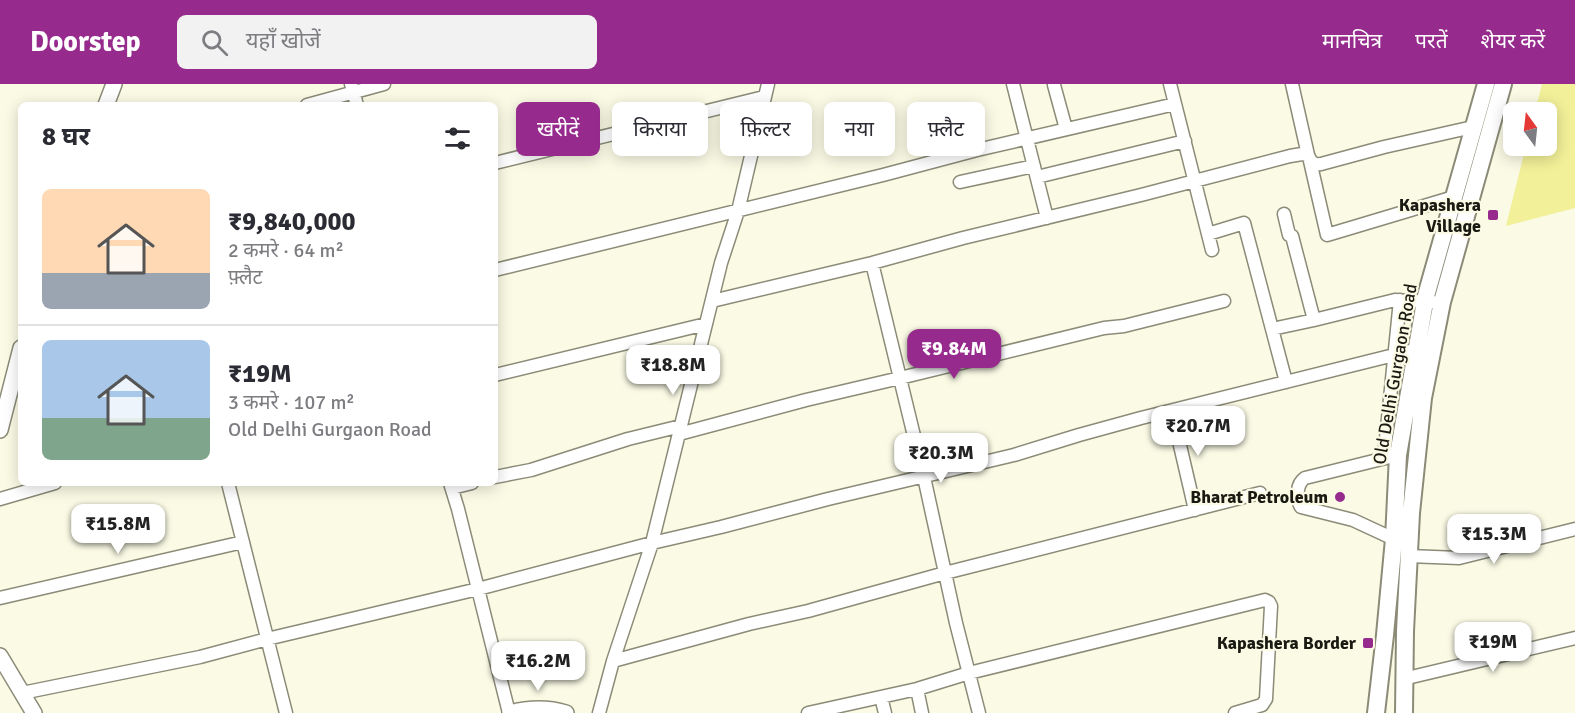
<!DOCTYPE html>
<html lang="hi">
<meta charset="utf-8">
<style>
:root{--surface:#fff;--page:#f2f2f3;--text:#2b2b33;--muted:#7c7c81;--line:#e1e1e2;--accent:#962b8d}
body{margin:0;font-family:Signika,"Noto Sans Devanagari",sans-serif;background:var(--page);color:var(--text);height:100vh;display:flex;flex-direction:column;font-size:22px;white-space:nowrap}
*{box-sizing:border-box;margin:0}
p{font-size:20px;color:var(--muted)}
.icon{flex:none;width:33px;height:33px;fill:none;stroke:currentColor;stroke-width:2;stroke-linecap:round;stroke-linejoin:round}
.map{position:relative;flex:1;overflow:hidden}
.sheet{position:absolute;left:18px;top:18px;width:480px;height:384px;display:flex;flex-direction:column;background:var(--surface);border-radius:9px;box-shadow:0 3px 15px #0003}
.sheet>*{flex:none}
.guide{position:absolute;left:516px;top:18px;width:570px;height:54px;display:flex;gap:12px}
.needle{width:39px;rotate:345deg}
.buttons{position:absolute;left:1503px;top:18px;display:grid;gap:12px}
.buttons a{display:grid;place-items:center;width:54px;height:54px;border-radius:9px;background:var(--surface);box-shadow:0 3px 15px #0003;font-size:30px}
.price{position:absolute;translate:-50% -51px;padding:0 14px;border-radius:12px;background:#fff;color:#222;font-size:20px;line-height:39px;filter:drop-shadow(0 2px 3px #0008)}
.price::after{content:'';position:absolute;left:50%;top:36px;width:18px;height:14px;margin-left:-9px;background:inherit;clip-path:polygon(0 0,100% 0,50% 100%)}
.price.on{background:var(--accent);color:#fff}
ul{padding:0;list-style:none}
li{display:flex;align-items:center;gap:18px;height:150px;padding:0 24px}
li+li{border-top:2px solid var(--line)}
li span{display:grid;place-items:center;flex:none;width:168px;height:120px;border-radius:9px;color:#555}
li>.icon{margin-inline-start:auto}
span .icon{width:72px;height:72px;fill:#fffc;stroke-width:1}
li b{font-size:26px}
h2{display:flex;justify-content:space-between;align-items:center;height:72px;padding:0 24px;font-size:26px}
.tag{padding:0 21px;border-radius:9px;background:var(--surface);box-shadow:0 3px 15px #0003;font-size:21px;line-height:54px}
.tag.on{background:var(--accent);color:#fff}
header{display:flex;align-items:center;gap:36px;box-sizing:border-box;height:84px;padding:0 30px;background:var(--accent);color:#fff}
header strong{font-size:28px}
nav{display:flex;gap:33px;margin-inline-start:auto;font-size:21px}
.search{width:420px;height:54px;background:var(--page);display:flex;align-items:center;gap:15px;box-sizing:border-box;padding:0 21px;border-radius:9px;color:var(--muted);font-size:22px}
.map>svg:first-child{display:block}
.green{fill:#f2f098}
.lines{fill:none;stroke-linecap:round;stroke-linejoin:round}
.minor-casing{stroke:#8b8b78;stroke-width:15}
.tertiary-casing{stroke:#8b8b78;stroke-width:18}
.secondary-casing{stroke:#8b8b78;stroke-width:20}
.minor{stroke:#fff;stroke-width:12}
.tertiary{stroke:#fff;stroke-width:15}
.secondary{stroke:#fff;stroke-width:16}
.poi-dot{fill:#962b8d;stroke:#fafae5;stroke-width:2}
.labels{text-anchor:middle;stroke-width:4.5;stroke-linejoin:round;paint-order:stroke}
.poi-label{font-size:18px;font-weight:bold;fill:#1a1a13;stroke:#fafae5;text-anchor:end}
.street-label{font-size:18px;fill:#1a1a13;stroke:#fafae5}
</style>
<header>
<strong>Doorstep</strong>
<div class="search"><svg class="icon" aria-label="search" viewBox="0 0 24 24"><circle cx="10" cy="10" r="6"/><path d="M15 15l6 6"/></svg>यहाँ खोजें</div>
<nav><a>मानचित्र</a><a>परतें</a><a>शेयर करें</a></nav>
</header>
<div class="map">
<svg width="1575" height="629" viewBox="0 0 1575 629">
<rect width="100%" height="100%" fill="#fafae5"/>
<!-- green -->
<path class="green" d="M1542,0H1575V124L1506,142L1526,62H1546V28H1535Z"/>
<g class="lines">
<!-- minor casing -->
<g class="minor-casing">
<path id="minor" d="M351,0L357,21
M1013,0L1047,134
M1170,0L1212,166
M1292,0L1308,71
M1054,1L1066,45
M307,21L384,0
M1310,77L1327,151L1454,113
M495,79L764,13
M1037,93L1185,57
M960,98L1034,82
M1284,130L1289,151L1292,152L1314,236
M1208,150L1244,139L1286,298
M872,179L924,393L956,539L979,629
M495,186L883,91L977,66L1175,20
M712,217L872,179L963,154L1141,111L1290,72L1302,70L1308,71C1311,78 1313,81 1321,80L1384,63L1473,43
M1272,245L1314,236L1395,216L1433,218
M495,291L706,240
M1172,327L1195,426
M679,350L806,316L900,294L1104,244L1124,242L1224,217
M1384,374L1400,216
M495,393L531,386L628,355L681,342
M228,399L286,629
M450,399L458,425L509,629
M452,404L472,399
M0,415L55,399
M1394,455L1353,436L1301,423C1296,415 1296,400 1305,394L1398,371
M1408,472L1459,474L1575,445
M0,514L243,458
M613,577L749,540L808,527L945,489L1260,409
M1403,595L1575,554
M917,605L922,629
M22,609L200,573L267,555L478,505L652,459L721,443L828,415L1014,371L1079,351L1141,334L1418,265
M881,613L885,629
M599,629L613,577L652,459L721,179L738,127L768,0
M808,629L917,605L969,589L1265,516L1269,518L1271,522L1266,615L1262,621L1235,629"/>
</g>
<!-- tertiary casing -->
<g class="tertiary-casing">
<path id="tertiary" d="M106,21L114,0
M0,346L21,264
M0,572L34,629
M510,629C529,624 546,623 566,629"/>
</g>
<!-- secondary casing -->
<g class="secondary-casing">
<path id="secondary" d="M1376,629L1385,551L1394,455L1398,371L1426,212L1486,0
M1404,629L1405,547L1411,429L1423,314L1442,218L1503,0"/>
</g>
<!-- minor -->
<use href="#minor" class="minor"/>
<!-- tertiary -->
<use href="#tertiary" class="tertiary"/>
<!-- secondary -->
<use href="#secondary" class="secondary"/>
</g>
<!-- markers -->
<g class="poi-dot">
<rect x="1487" y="125" width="12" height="12" rx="3"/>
<circle cx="1340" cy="413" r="6"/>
<rect x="1362" y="553" width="12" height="12" rx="3"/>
</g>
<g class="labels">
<!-- poi labels -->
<g class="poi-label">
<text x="1481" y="127">Kapashera<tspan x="1481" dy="21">Village</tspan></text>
<text x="1328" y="419">Bharat Petroleum</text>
<text x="1356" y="565">Kapashera Border</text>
</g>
<!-- street labels -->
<g class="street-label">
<text transform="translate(1395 290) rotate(-80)" y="6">Old Delhi Gurgaon Road</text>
</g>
</g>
</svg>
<div class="buttons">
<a><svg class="needle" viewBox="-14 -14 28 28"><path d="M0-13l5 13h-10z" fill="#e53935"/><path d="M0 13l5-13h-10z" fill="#7c7c81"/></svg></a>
</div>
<b class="price on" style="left:954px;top:296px">₹9.84M</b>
<b class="price" style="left:673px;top:312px">₹18.8M</b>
<b class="price" style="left:1198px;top:373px">₹20.7M</b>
<b class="price" style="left:941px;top:400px">₹20.3M</b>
<b class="price" style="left:118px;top:471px">₹15.8M</b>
<b class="price" style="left:1494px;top:481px">₹15.3M</b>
<b class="price" style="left:1493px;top:589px">₹19M</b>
<b class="price" style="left:538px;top:608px">₹16.2M</b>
<div class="guide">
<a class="tag on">खरीदें</a>
<a class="tag">किराया</a>
<a class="tag">फ़िल्टर</a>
<a class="tag">नया</a>
<a class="tag">फ़्लैट</a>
</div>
<section class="sheet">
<h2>8 घर<svg class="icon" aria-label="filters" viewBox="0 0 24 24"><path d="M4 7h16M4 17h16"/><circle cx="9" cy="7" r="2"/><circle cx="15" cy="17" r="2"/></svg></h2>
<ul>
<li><span style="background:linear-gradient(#ffd9b3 70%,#9aa5b1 0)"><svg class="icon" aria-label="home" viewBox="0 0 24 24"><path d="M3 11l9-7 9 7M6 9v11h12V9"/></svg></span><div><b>₹9,840,000</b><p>2 कमरे · 64 m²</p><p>फ़्लैट</p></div></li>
<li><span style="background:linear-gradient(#a9c7e8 65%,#7fa58c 0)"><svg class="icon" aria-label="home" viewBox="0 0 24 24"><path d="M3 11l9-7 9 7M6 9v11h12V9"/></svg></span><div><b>₹19M</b><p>3 कमरे · 107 m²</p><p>Old Delhi Gurgaon Road</p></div></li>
</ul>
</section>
</div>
